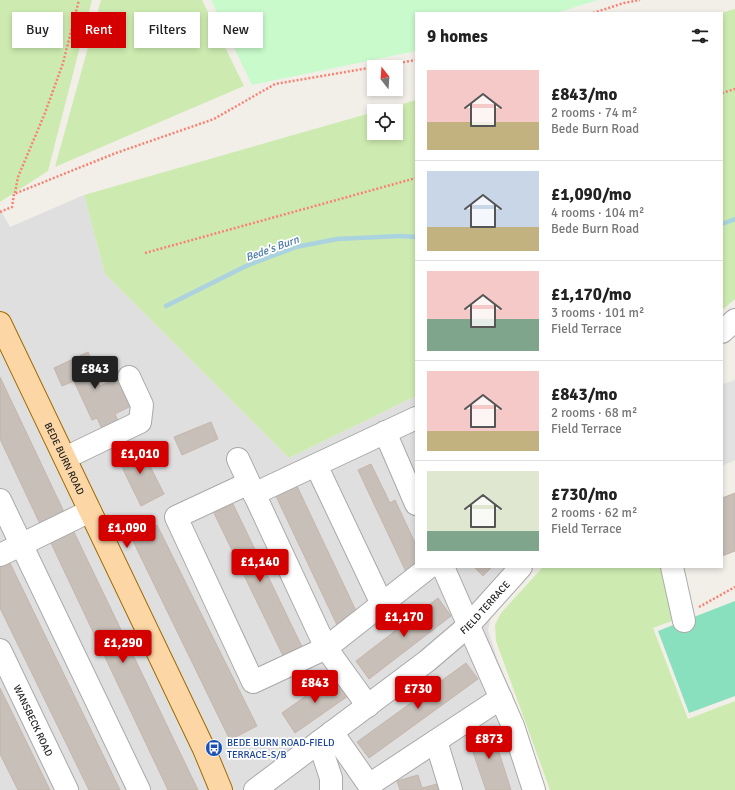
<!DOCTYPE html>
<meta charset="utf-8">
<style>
:root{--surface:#fff;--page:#f2f2f2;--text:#222;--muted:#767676;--line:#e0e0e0;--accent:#d40000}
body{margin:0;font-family:Signika,sans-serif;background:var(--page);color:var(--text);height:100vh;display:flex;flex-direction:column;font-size:15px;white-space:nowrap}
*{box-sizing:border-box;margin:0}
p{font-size:13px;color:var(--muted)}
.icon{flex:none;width:22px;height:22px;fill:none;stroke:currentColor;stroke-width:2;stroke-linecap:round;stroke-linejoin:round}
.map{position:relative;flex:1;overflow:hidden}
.sheet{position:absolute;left:415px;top:12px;width:308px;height:556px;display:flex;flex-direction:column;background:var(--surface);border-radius:0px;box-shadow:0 2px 6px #0003}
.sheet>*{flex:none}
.hud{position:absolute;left:12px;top:12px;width:343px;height:36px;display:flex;gap:8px}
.needle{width:26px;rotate:343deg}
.controls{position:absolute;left:367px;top:60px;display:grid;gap:8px}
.controls a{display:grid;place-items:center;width:36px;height:36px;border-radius:0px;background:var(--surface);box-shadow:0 2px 6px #0003;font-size:20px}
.price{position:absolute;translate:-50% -34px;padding:0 9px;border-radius:4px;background:var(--accent);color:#fff;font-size:13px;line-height:26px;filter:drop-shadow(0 1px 2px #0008)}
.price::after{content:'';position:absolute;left:50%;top:24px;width:12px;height:9px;margin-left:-6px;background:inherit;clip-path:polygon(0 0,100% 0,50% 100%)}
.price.on{background:#222;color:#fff}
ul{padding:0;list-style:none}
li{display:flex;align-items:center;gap:12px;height:100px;padding:0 12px}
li+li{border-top:1px solid var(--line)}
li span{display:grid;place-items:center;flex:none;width:112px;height:80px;border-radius:0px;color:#555}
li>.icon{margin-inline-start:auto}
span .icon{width:48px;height:48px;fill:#fffc;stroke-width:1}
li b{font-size:17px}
h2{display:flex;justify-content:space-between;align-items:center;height:48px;padding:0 12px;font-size:17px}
.tag{padding:0 14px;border-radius:0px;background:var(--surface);box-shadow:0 2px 6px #0003;font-size:14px;line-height:36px}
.tag.on{background:var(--accent);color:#fff}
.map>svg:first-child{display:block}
.residential{fill:#e0dfdf}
.grass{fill:#cdebb0}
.park{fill:#c8facc}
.pitch{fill:#88e0be}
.parking{fill:#e2e2e2}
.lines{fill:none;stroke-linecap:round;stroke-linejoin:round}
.stream{stroke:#aad3df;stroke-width:4.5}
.building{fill:#c7bfb8;stroke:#c4b6ab}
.minor-casing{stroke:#a9a9a9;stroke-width:24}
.major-casing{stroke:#a06b00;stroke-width:24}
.path{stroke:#fa8072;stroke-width:2.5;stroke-dasharray:2 2;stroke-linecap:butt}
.minor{stroke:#fff;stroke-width:22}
.major{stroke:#fcd6a4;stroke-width:22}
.labels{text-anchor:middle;stroke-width:3.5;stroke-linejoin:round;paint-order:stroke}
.street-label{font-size:10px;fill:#222;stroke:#fff}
.transit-label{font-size:10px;fill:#164399;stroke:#fff;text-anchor:start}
.water-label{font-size:11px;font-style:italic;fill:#4a7aab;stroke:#fff}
</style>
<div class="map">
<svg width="735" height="790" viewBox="0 0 735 790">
<rect width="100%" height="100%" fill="#f2efe9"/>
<!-- residential -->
<path class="residential" d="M84,195L105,274L289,458L416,396V567H532L491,617L488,630L498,661L524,722L546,790H0V209L10,227Z"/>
<!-- grass -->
<path class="grass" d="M0,0H92L48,171L0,202Z
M101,0H202L244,86L55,167Z
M735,9V299L722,310V13H720Z
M416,100V396L289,458L105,274L84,195L374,112V133H396V111H378Z
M543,567H667L677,619L653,628L688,719L735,701V790H550L496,641L495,625L501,613Z"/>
<!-- park -->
<path class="park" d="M211,0H598L556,13H416V51L252,85Z"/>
<!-- pitch -->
<path class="pitch" d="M735,601V696L689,713L658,631Z"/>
<!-- parking -->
<path class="parking" d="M735,380V460L722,466V382L724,384Z"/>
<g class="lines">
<!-- stream -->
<path class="stream" d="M722,224L735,219
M166,306L246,266L296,247L337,239L400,236L416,237"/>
</g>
<!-- building -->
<path class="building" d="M88,352L96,370L93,371L100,386L120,377L133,405L115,414L118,421L102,429L97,418L92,420L74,381L62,386L54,368Z
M0,377L65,514L41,526L0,439Z
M211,422L218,439L182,455L174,437Z
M139,444L164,494L141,506L116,455Z
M371,464L390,503L395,500L416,545V567L407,574L358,470Z
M296,484L358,615L337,625L275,494Z
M735,493V551L722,556V498Z
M233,504L305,653L286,662L214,513Z
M157,525L257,726L230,740L131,537Z
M73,530L198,790H168L50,541Z
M9,561L120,790H89L0,608V565Z
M474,567H492L483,576Z
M438,598L451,616L369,679L356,661Z
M466,663L478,679L369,758L357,742Z
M334,676L348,696L295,733L282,713Z
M0,688L50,790H18L0,754Z
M491,727L511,790H486L467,735Z
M418,775L422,788L437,784L438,790H400L397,781Z"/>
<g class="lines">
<!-- minor casing -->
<g class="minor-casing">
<g id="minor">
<path d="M722,332L735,320"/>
<path d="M385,432L416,504"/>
<path d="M65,458L140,422L142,405L129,377"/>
<path d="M238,459L326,648L368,706"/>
<path d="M316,465L382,604"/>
<path d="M249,483L176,517L253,682L326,648L429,567"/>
<path d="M254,494L416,418"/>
<path d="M0,500L139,790"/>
<path d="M0,555L90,511"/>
<path d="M443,567L513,726L534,790"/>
<path d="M672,567L684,621"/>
<path id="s1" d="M0,650L67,790"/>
<path d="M332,732L369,785L371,790"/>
<path d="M436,741L451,790"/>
<path d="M319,742L331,778V790"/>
<path d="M369,785L501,698"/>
<path id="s2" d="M255,790L427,661L468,626L521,567"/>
</g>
</g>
<!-- major casing -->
<g class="major-casing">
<g id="major">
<path id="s3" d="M0,323L204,749L221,790"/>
</g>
</g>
<!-- path -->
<path class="path" d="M593,13L624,3L640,0
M722,93L735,89
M15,193L18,177L45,113L63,63L79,0
M0,212L12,207L14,194L116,153L214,119L275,84L416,60
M145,253L416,178
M699,607L735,587"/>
<!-- minor -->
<use href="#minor" class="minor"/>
<!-- major -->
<use href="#major" class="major"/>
</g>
<!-- icons -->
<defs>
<g id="bus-disc" transform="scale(0.9)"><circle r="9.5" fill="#1a4fb4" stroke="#fff"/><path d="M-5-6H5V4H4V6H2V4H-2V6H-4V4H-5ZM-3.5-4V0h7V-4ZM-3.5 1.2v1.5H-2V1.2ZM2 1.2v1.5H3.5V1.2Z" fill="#fff"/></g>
</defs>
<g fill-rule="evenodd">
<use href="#bus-disc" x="214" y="748"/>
</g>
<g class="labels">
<!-- street labels -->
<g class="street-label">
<text dy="4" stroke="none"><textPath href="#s3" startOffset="150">BEDE BURN ROAD</textPath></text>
<text dy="4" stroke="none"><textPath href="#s2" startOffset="294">FIELD TERRACE</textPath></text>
<text dy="4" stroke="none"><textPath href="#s1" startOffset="78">WANSBECK ROAD</textPath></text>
</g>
<!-- transit labels -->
<g class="transit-label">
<text x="227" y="746">BEDE BURN ROAD-FIELD<tspan x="227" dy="12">TERRACE-S/B</tspan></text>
</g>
<!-- water labels -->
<g class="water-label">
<text transform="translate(272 248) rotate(-20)" y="4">Bede's Burn</text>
</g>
</g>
</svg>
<div class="controls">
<a><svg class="needle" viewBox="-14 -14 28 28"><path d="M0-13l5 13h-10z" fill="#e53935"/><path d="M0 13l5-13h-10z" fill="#767676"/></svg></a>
<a><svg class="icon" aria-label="locate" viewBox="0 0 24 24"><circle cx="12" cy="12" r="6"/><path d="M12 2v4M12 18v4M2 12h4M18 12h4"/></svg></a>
</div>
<b class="price on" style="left:95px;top:390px">£843</b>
<b class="price" style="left:140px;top:475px">£1,010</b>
<b class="price" style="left:127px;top:549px">£1,090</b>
<b class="price" style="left:260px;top:583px">£1,140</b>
<b class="price" style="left:404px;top:638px">£1,170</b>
<b class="price" style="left:123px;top:664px">£1,290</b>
<b class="price" style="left:315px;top:704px">£843</b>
<b class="price" style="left:418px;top:710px">£730</b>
<b class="price" style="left:489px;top:760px">£873</b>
<div class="hud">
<a class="tag">Buy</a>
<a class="tag on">Rent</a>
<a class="tag">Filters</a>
<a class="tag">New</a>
</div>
<section class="sheet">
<h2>9 homes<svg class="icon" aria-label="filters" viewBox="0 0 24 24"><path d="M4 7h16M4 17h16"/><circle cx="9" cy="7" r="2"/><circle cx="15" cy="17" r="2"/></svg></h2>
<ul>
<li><span style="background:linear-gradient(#f6c9c9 65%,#c2b280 0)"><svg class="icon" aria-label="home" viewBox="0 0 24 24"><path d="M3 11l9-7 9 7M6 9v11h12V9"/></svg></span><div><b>£843/mo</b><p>2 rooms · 74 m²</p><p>Bede Burn Road</p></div></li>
<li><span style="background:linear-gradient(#c9d6e8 70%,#c2b280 0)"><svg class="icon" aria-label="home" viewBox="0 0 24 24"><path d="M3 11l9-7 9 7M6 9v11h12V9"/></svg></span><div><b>£1,090/mo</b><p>4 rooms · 104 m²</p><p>Bede Burn Road</p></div></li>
<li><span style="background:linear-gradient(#f6c9c9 60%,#7fa58c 0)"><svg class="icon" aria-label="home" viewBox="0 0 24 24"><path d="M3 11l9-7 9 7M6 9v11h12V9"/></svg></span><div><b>£1,170/mo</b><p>3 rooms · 101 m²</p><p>Field Terrace</p></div></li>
<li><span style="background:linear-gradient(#f6c9c9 75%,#c2b280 0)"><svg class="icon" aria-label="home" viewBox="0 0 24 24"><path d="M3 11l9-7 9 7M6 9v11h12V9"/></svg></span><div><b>£843/mo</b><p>2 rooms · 68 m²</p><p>Field Terrace</p></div></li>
<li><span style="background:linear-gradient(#dfe7d0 75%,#7fa58c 0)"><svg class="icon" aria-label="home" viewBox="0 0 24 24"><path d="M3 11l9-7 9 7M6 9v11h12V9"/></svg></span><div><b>£730/mo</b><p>2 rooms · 62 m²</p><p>Field Terrace</p></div></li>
</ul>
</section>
</div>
